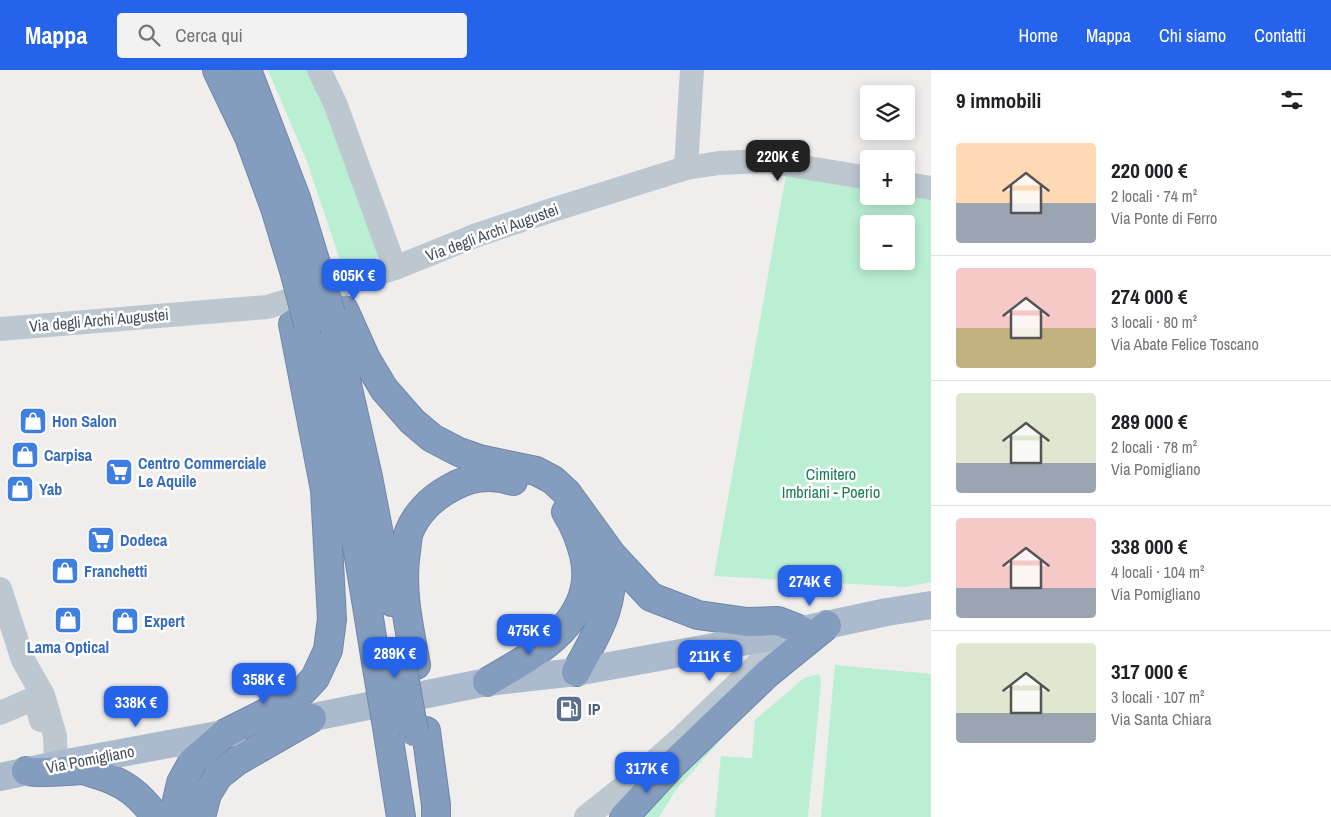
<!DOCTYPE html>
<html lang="it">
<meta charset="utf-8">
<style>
:root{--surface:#fff;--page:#f2f2f2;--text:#202124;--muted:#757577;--line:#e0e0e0;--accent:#2563eb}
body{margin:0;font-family:"Archivo Narrow",sans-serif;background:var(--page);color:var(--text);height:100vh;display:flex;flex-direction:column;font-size:19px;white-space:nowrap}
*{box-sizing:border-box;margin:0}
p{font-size:16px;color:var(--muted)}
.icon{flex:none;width:28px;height:28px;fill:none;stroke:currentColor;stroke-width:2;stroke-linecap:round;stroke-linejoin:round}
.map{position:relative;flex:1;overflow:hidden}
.panel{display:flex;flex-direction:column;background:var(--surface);width:400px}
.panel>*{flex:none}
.fabs{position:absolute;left:860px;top:15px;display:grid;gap:10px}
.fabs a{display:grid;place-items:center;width:55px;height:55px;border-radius:5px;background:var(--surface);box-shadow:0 2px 12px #0003;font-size:25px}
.price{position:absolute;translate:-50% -42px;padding:0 11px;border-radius:10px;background:var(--accent);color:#fff;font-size:16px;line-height:32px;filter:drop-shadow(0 1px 2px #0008)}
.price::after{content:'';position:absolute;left:50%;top:30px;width:15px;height:11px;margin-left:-8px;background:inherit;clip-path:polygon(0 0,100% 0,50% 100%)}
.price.active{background:#222;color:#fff}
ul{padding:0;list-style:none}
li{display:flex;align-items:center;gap:15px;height:125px;padding:0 25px}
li+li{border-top:1px solid var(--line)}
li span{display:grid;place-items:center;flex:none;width:140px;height:100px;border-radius:5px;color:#555}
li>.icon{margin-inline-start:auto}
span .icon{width:60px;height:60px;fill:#fffc;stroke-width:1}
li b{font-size:21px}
h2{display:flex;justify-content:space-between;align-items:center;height:60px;padding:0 25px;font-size:21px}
header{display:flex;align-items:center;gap:30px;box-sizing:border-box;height:70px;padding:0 25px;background:var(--accent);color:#fff}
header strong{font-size:24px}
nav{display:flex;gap:28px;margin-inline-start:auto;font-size:18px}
.search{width:350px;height:45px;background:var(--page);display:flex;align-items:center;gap:12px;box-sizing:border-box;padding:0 18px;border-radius:5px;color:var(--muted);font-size:19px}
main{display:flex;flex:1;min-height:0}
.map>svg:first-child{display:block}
.green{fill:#baefd3;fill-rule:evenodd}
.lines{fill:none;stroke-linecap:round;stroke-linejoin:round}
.highway-casing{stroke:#6f87a9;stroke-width:30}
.minor{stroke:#bdc7d0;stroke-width:24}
.major{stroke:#acbacd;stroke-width:28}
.highway{stroke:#849cbd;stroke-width:28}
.highway-bridge-casing{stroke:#6f87a9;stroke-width:30;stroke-linecap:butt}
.highway-bridge{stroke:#849cbd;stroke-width:28}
.labels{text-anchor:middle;stroke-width:5;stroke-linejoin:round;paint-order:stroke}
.street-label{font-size:16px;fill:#454f5b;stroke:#fff}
.shop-label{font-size:16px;font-weight:bold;fill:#366cbe;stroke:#fff;text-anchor:start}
.park-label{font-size:16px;fill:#157d51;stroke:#fff}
.service-label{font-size:16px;font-weight:bold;fill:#4e5e75;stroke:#fff;text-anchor:start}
</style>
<header>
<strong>Mappa</strong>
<div class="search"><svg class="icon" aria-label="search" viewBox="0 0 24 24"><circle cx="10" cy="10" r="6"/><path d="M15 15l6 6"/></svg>Cerca qui</div>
<nav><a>Home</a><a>Mappa</a><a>Chi siamo</a><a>Contatti</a></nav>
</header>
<main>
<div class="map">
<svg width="931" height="747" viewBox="0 0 931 747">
<rect width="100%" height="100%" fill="#f0eded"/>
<!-- green -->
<path class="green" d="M268,0H315L379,176L378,187L371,192L343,199L306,89Z
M786,105L869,119V126L906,125L931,130V512L906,517L714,506ZM869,154H906V191H869Z
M812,585L771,618L726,664L675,721L659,747H638L775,609Z
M835,595L931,604V747H821Z
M818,604L820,606L821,614L808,747H715L721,686L752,688L755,650L804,608Z"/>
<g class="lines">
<!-- highway casing -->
<g class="highway-casing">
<path id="highway" d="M217,0L249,67L275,138L295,204
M247,0L296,128L317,197
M344,240L366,289L384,319L412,351L432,368L459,382L479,389L536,401L553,410L567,423L612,485L651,527L698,545L747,552L778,551L801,560
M331,244L368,407L392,532
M313,275C343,379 359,486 376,592
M416,595C409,557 400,519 406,481C407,475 407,467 409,462C416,444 431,429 447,420C468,407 489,403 513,411
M576,602C600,558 614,537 612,485
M487,612C534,585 600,550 584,485C580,469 575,456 566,442
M387,657L401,747
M426,661L436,735V747
M26,701C45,704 62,701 81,700C86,700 92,703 96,704C124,712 139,724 156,747
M175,747V739L181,713L193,691L224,664L297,627L315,608L328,580L332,549L325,420L293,254
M201,747L207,724L218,706L237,691L312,648
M624,747L671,696L768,603L827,555"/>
</g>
<!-- minor -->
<path class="minor" d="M319,0L335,33L395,198
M686,98L692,0
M906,114L931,118
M0,259L267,237L395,198L477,165L546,142L686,98L719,93L766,91L869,108
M0,519L23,590L43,625L55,666L56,695
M0,643L35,628L41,650
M684,665L755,597L767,583L771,575L770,567
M586,747L640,704L681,668L701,660"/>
<!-- major -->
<path class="major" d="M289,652L487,612L576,602L770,567L887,542L931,535
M0,707L56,695L234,662"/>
<!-- highway -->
<use href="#highway" class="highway"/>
<!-- highway-bridge casing -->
<g class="highway-bridge-casing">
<path id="highway-bridge" d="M317,197L331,244
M295,204L308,254
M376,592L387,657
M402,595L414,662"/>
</g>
<!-- highway-bridge -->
<use href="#highway-bridge" class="highway-bridge"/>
</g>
<!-- icons -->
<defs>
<g id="shop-square" transform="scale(1.4375)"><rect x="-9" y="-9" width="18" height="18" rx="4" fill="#3f7fe0" stroke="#fff"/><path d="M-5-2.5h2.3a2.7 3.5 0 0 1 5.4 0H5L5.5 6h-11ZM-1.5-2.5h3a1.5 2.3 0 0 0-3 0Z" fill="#fff"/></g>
<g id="supermarket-square" transform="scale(1.4375)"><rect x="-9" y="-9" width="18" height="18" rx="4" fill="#3f7fe0" stroke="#fff"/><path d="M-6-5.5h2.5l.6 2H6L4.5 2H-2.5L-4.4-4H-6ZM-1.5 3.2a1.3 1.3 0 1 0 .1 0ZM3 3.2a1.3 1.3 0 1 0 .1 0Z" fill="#fff"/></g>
<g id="fuel-square" transform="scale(1.4375)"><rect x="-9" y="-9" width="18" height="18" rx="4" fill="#5c6f8a" stroke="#fff"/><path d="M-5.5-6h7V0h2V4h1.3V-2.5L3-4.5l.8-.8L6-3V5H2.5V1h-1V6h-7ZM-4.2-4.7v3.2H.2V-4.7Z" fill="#fff"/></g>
</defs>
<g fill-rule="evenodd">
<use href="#shop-square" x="33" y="351"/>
<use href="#shop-square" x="25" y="385"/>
<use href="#supermarket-square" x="119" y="402"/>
<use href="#shop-square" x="20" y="419"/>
<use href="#supermarket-square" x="101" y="470"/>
<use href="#shop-square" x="65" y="501"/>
<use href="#shop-square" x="68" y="550"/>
<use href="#shop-square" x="125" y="551"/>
<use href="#fuel-square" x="569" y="639"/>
</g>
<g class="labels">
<!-- street labels -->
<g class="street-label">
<text transform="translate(492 162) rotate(-20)" y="6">Via degli Archi Augustei</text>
<text transform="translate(99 250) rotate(-5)" y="6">Via degli Archi Augustei</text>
<text transform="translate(90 689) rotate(-11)" y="6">Via Pomigliano</text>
</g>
<!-- shop labels -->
<g class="shop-label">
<text x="52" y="357">Hon Salon</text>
<text x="44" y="391">Carpisa</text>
<text x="138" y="399">Centro Commerciale<tspan x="138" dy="18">Le Aquile</tspan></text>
<text x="39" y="425">Yab</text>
<text x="120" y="476">Dodeca</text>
<text x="84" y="507">Franchetti</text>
<text x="144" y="557">Expert</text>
<text x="68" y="583" text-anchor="middle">Lama Optical</text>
</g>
<!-- park labels -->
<g class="park-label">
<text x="831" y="410">Cimitero<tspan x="831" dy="18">Imbriani - Poerio</tspan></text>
</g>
<!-- service labels -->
<g class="service-label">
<text x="588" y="645">IP</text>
</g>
</g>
</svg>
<div class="fabs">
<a><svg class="icon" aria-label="layers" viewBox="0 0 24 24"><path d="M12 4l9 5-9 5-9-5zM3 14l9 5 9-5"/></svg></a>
<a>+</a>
<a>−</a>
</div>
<b class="price active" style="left:778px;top:112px">220K €</b>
<b class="price" style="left:354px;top:231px">605K €</b>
<b class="price" style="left:810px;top:537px">274K €</b>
<b class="price" style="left:529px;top:586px">475K €</b>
<b class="price" style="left:395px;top:609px">289K €</b>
<b class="price" style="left:710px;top:612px">211K €</b>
<b class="price" style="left:264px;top:635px">358K €</b>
<b class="price" style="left:136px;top:658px">338K €</b>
<b class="price" style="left:647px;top:724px">317K €</b>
</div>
<section class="panel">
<h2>9 immobili<svg class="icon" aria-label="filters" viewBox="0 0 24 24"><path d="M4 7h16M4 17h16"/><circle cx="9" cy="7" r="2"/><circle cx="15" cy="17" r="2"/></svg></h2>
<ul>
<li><span style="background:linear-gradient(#ffd9b3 60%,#9aa5b1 0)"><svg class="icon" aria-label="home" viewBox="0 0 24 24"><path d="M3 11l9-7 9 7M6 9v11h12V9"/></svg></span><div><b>220 000 €</b><p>2 locali · 74 m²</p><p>Via Ponte di Ferro</p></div></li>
<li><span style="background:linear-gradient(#f6c9c9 60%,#c2b280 0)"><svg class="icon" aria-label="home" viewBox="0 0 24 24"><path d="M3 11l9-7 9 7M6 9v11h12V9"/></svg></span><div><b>274 000 €</b><p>3 locali · 80 m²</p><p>Via Abate Felice Toscano</p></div></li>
<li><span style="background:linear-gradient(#dfe7d0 70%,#9aa5b1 0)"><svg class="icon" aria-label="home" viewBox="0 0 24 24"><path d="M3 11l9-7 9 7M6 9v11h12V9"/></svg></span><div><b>289 000 €</b><p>2 locali · 78 m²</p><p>Via Pomigliano</p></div></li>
<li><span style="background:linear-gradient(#f6c9c9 70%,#9aa5b1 0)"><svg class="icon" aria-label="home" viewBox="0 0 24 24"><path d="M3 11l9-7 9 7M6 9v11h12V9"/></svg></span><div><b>338 000 €</b><p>4 locali · 104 m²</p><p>Via Pomigliano</p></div></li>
<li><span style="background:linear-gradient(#dfe7d0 70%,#9aa5b1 0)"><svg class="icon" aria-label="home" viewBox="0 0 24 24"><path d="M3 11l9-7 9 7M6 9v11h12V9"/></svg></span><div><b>317 000 €</b><p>3 locali · 107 m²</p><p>Via Santa Chiara</p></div></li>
</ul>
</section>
</main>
